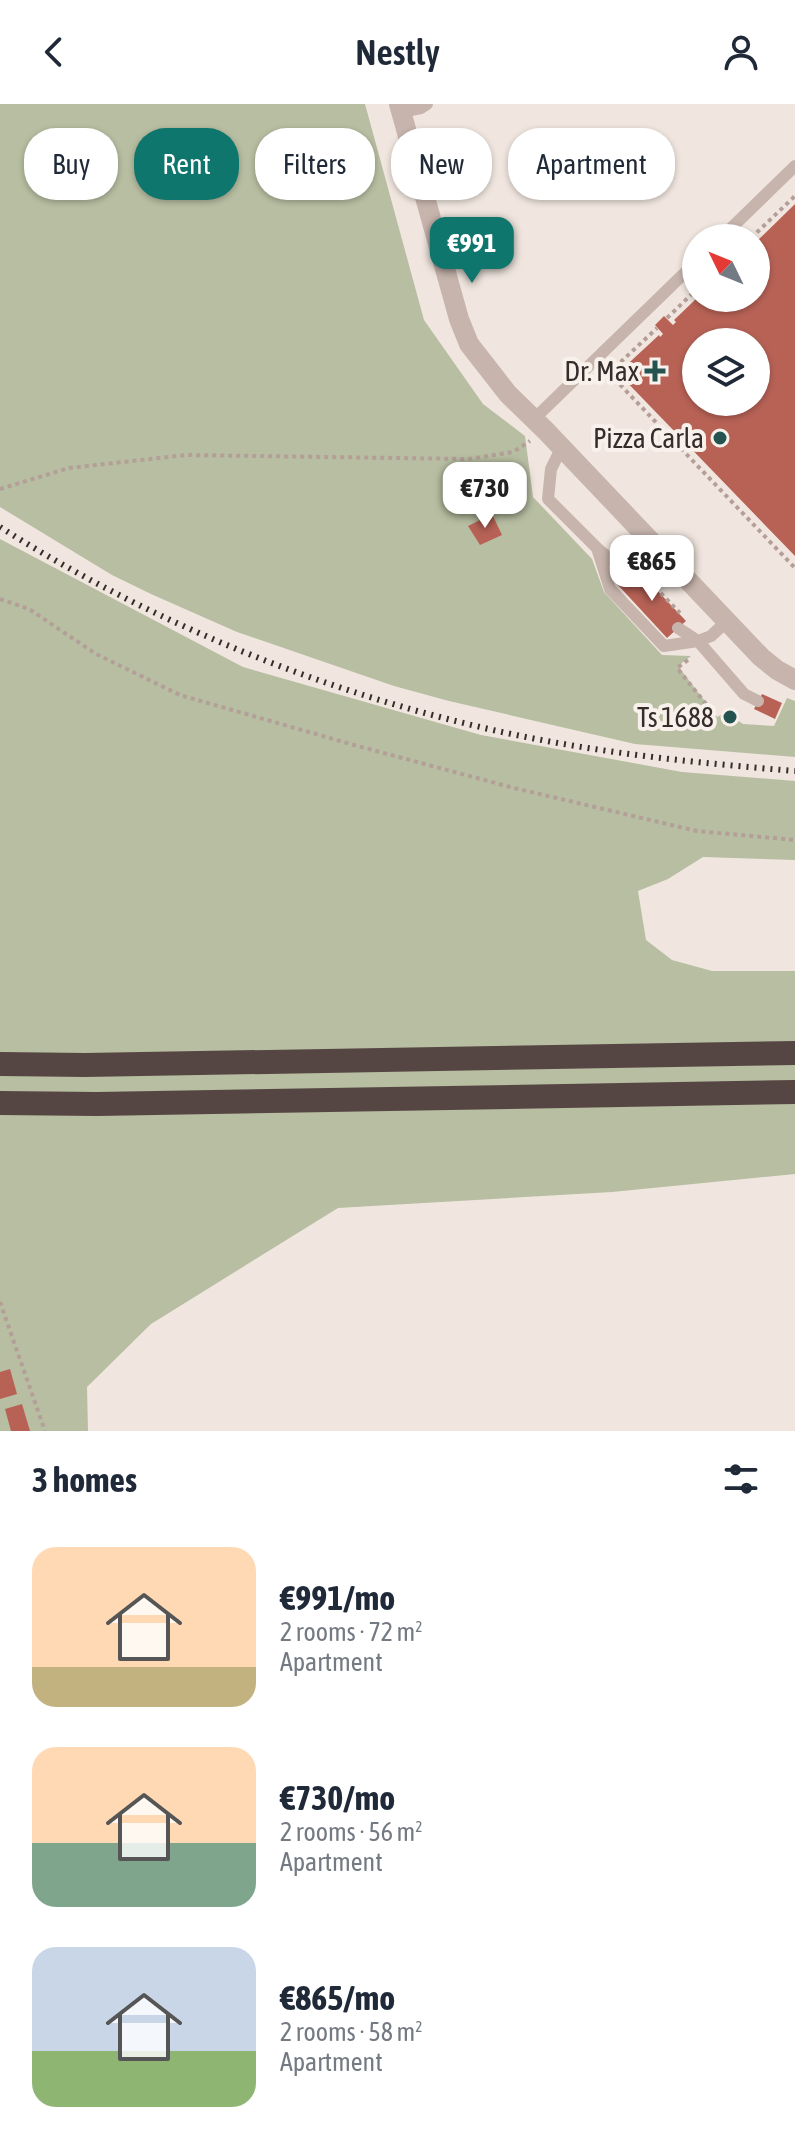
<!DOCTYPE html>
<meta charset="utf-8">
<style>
:root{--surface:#fff;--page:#f2f2f3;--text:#1f2937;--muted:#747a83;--accent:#0f766e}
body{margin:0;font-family:"Asap Condensed",sans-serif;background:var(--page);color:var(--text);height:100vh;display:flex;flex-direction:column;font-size:30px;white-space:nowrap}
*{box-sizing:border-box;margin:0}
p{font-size:26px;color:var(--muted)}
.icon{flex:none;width:44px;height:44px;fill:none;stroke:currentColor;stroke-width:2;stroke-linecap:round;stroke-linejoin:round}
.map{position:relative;height:1327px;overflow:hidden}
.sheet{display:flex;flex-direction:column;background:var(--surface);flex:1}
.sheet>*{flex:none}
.banner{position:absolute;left:24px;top:24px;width:748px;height:72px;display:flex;gap:16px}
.needle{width:52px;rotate:313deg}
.fabs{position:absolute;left:682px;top:120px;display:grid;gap:16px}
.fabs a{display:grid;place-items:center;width:88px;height:88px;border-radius:50%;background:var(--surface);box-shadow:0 2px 6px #0004;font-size:40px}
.price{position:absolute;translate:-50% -68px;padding:0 18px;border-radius:16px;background:#fff;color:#222;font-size:26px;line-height:52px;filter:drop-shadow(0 2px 4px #0008)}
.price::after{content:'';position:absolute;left:50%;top:48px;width:24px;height:18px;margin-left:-12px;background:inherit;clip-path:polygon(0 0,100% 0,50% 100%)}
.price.active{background:var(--accent);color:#fff}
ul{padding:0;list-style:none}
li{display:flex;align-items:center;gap:24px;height:200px;padding:0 32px}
li span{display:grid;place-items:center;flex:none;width:224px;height:160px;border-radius:24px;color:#555}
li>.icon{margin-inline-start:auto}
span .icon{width:96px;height:96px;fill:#fffc;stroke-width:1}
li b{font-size:34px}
h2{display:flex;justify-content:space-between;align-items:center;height:96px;padding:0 32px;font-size:34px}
.tag{padding:0 28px;border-radius:32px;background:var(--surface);box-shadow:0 2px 6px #0004;font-size:28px;line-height:72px}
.tag.active{background:var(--accent);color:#fff}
header{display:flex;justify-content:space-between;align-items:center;height:104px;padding:0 32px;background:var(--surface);font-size:36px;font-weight:600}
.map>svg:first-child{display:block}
.green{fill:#b7bea1}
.building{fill:#b86256;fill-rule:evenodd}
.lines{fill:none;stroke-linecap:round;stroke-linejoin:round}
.path{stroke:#b39f97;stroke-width:4;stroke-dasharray:4 4;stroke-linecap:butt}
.lane{stroke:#c7b5ad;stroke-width:12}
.street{stroke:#c7b5ad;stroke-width:20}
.highway{stroke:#564643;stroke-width:24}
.rail{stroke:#362d2a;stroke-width:6;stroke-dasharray:2 6;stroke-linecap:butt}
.poi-dot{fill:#255350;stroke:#f8f1eb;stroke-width:3}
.labels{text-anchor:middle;stroke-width:8;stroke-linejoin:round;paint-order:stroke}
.poi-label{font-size:28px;fill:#362d2a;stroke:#f8f1eb;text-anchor:end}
</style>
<header><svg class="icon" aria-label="back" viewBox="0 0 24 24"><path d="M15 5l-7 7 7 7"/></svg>Nestly<svg class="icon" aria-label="person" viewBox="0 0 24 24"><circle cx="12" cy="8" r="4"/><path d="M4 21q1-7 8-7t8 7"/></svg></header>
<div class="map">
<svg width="795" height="1327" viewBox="0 0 795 1327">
<rect width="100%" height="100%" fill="#f0e6df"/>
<!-- green -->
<path class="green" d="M0,0H365L424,216L483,300L525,332L533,393L592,455L604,488L662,551L691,552L678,562L717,613L723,610L731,620L737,616L743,620L774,622L787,594L795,597V653L635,640L449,597L394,582L237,528L151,490L112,471L0,403Z
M0,435L243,563L481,631L682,668L795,677V756L703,753L668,775L638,787L646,836L672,856L712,867H795V1070L612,1088L338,1104L151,1220L87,1283L88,1327H0Z"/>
<!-- building -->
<path class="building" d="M795,100V452L618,269L659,231L660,233L663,230L655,221L664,212L673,221L676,218L674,216L697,194H756V138ZM696,238H756V298H696Z
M492,410L502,431L480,441L468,422Z
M636,464L686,517L667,534L618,481Z
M762,590L782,599L775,615L754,605Z
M10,1265L17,1290L0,1295V1268Z
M22,1300L30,1327H11L5,1305Z"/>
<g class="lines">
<!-- path -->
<path class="path" d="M751,134L795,92
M667,214L696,186
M609,269L795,464
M609,269L657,224
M0,385L69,364L186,351L468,355L513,348L530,337
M644,472L680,509
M0,495L29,505L96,550L180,591L354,641L514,684L697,727L795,736
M688,556L677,564L710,605
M0,1198L45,1327"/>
<!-- lane -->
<path class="lane" d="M401,8L421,4L427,0
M721,134L795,62
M534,315L696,158
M562,343L551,365L548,395L597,444L629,471
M597,444L610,485L664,542L698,537L744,590L758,597
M678,524L698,537L711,532L726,518"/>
<!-- street -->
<path class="street" d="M399,0L459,215L469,240L508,290L546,327L761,553L777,566L795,576"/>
<!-- highway -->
<path class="highway" d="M0,960L85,961L795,949
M0,999L97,1000L795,988"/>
<!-- rail -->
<path class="rail" d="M0,423C153,520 325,589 502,628C598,649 697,659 795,667"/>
</g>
<!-- markers -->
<g class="poi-dot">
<path d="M651 255h8v8h8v8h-8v8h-8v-8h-8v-8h8z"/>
<circle cx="720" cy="334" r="8"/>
<circle cx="730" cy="613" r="8"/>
</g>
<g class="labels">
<!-- poi labels -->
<g class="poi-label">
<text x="639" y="277">Dr. Max</text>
<text x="704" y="344">Pizza Carla</text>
<text x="714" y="623">Ts 1688</text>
</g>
</g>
</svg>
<div class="fabs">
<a><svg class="needle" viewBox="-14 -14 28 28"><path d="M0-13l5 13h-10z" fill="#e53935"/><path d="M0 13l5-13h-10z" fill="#747a83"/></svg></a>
<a><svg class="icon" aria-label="layers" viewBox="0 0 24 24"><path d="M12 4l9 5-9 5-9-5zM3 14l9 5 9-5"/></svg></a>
</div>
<b class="price active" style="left:472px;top:181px">€991</b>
<b class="price" style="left:485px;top:426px">€730</b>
<b class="price" style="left:652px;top:499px">€865</b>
<div class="banner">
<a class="tag">Buy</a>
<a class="tag active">Rent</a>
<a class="tag">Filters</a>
<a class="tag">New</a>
<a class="tag">Apartment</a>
</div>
</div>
<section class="sheet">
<h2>3 homes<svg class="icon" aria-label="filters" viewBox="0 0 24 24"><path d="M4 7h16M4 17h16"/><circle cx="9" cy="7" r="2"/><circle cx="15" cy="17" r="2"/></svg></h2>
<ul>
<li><span style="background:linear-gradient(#ffd9b3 75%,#c2b280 0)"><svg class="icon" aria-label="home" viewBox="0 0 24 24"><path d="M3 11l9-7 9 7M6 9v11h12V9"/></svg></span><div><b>€991/mo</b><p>2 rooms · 72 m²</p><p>Apartment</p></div></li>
<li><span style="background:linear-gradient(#ffd9b3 60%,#7fa58c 0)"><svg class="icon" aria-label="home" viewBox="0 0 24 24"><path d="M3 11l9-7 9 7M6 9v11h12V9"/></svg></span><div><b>€730/mo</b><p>2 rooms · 56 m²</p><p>Apartment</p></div></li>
<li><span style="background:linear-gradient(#c9d6e8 65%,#8fb573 0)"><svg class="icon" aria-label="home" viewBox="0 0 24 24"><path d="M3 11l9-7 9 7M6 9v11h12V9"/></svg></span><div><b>€865/mo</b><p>2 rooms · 58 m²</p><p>Apartment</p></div></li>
</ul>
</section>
